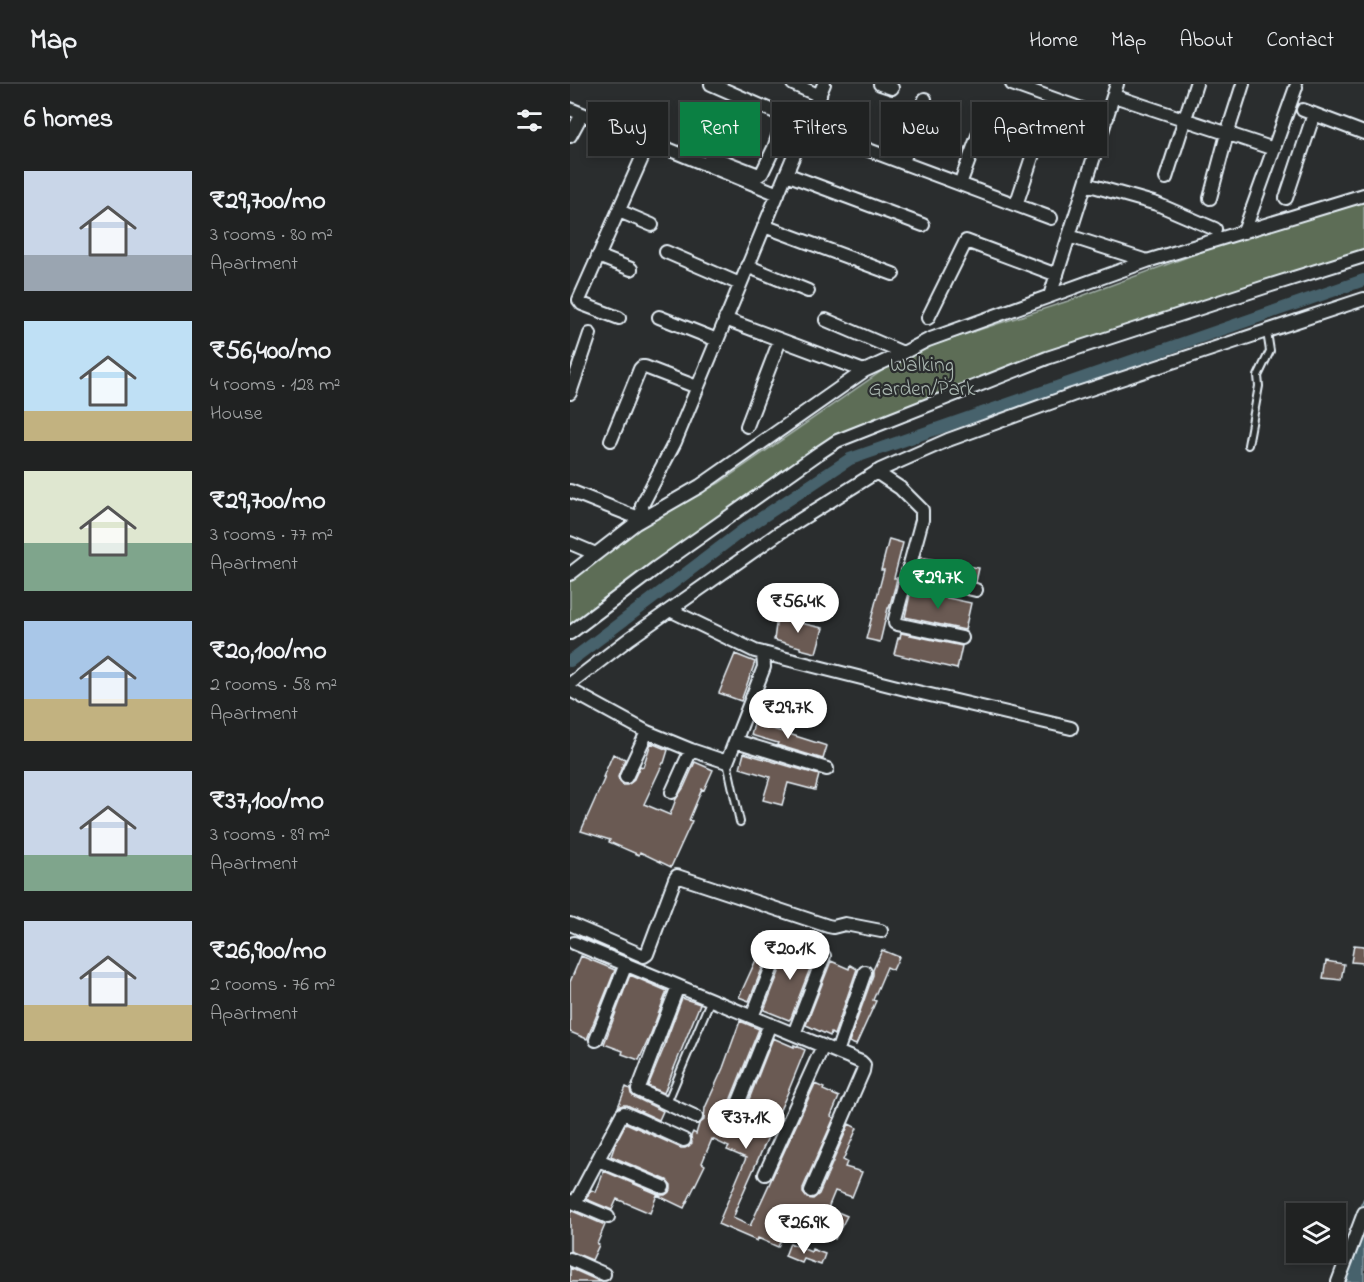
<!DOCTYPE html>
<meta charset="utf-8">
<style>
:root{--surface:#202222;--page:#282a2a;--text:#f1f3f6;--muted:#a2a4a5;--line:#3d3f40;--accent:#0b8043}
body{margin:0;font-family:"Indie Flower",sans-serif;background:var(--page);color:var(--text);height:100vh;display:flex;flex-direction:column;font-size:22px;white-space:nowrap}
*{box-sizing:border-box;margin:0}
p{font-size:20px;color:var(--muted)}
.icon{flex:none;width:33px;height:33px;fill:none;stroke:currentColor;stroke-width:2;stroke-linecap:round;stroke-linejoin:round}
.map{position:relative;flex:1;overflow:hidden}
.details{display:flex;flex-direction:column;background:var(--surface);width:570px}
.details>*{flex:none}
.top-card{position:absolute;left:18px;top:18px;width:570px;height:54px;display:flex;gap:12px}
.controls{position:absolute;left:716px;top:1119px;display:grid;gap:12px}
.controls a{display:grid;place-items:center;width:60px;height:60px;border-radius:0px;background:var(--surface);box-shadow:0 3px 9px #0003,0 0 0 2px var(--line);font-size:30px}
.price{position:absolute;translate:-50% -51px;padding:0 14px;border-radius:21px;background:#fff;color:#222;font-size:20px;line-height:39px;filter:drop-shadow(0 2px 3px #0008)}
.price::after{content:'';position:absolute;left:50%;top:36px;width:18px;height:14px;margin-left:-9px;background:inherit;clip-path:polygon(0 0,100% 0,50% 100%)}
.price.current{background:var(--accent);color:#fff}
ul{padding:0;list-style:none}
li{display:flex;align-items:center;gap:18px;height:150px;padding:0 24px}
li span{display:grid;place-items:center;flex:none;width:168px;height:120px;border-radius:0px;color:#555}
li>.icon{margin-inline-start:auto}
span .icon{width:72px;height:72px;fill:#fffc;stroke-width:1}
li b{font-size:26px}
h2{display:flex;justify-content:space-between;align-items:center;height:72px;padding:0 24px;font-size:26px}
.chip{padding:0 21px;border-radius:0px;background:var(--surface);box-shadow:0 3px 9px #0003,0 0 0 2px var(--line);font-size:21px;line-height:54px}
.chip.current{background:var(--accent);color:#fff}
header{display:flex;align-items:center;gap:36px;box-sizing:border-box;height:84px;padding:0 30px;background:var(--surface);border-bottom:2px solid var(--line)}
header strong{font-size:28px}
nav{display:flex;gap:33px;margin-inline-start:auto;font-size:21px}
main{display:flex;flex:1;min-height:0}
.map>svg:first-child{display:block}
.green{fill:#5d6d57;stroke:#a2afa8;stroke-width:1.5}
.water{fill:#47626c;stroke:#879ba4;stroke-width:1.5}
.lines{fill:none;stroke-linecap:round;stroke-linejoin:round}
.canal{stroke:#47626c;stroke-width:12}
.building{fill:#6b5a53;stroke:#e8f1f8;stroke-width:1.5}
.service-casing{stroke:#e8f1f8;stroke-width:10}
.minor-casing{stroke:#e8f1f8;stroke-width:16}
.service{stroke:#2a2d2e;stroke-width:6}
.minor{stroke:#2a2d2e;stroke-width:12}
.labels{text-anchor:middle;stroke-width:4.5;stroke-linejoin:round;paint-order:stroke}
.park-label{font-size:21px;fill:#a9b6b0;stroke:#2a2d2e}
</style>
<header>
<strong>Map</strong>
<nav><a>Home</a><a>Map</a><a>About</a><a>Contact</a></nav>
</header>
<main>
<section class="details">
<h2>6 homes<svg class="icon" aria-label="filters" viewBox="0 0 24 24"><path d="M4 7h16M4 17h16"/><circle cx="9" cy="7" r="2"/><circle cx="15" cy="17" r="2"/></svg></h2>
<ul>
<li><span style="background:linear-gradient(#c9d6e8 70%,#9aa5b1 0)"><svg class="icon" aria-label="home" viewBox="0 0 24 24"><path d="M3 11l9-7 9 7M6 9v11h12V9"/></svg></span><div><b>₹29,700/mo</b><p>3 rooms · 80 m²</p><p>Apartment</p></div></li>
<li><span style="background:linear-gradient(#bfe0f5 75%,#c2b280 0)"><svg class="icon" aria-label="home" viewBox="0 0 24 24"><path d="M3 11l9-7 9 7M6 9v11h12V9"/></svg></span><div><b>₹56,400/mo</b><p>4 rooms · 128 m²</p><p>House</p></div></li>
<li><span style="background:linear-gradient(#dfe7d0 60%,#7fa58c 0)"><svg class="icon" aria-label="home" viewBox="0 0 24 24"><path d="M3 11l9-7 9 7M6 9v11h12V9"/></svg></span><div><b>₹29,700/mo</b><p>3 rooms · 77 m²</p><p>Apartment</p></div></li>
<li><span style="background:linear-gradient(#a9c7e8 65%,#c2b280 0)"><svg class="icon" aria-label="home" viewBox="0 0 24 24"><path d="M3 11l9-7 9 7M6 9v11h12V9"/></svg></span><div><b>₹20,100/mo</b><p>2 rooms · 58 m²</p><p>Apartment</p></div></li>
<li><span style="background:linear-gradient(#c9d6e8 70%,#7fa58c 0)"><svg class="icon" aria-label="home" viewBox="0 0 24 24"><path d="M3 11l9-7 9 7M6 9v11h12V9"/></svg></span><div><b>₹37,100/mo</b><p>3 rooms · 89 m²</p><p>Apartment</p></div></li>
<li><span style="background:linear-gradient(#c9d6e8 70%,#c2b280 0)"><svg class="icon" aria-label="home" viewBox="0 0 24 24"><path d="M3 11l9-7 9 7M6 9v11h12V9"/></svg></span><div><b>₹26,900/mo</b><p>2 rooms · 76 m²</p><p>Apartment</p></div></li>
</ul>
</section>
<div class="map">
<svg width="794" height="1198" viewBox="0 0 794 1198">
<rect width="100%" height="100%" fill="#2a2d2e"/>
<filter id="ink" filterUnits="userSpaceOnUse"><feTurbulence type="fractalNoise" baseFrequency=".0167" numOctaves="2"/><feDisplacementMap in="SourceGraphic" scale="12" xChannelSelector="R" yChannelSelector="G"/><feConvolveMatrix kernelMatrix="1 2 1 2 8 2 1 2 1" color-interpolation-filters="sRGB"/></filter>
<g filter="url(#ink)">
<!-- green -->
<path class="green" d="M794,116V167L368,314L246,363L174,413L0,546V493L83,434L149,399L338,269L498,217L677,151Z"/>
<!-- water -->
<path class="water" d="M794,1114V1198H767L787,1129Z"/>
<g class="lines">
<!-- canal -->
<path class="canal" d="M0,577L173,446L280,375L794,196"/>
</g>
<!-- building -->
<path class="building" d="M319,455L333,459L324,494H327L325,503L319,524H318L310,558L296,555L314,486H311Z
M350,473L409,484L406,498L347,484Z
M341,506L401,519L395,546L335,533Z
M207,533L227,537L226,538L253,544L246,569L230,565V563L204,556Z
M331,549L392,562L387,585L324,570L328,554H330Z
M165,570L185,578L171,617L149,609Z
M185,636L204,641L203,645L257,662L253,675L207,661L208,659L181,651Z
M81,659L98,666L94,679H93L74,720L100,731L106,715L114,703L125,678L143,686L134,706L132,705L119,736L122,737L101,783L70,768L69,771L39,758L40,756L11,747L35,693H33L43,670L55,675L48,693L50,698L53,701H57L63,697L70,682L73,683Z
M174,669L249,691L245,706L218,699L212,721L193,716L200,693L170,684Z
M196,849L205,853L179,917L169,913L190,867L189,866Z
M221,858L246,869L221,934L219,936L194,926Z
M784,861L794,862V879L781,878Z
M312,866L329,873L323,886L317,883L303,916L306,917L286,961L279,958L303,891V886Z
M11,872L45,886L17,955L0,948V898Z
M261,877L279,885L280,881L287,885L264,951L261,949L260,952L236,941Z
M756,877L774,880L771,896L753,894Z
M60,891L97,907L80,952L69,976L52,970L53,967L34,960Z
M112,914L130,920L94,1009L78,1002L95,961L96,957Z
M170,937L189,945L160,1017V1022L164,1027L170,1028L176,1023L203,954L224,963V961L235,966L218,1008L165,1127H166L163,1134L180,1142L245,1000L254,1004L253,1006L269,1013L261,1032L264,1034L233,1104V1109L237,1114L243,1115L249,1110L279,1040L287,1044L273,1076L277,1078L275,1083L292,1088L282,1113L265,1107L258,1124L277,1132L265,1155L249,1147L248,1150L218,1137L208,1163L188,1154L187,1157L148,1140L176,1074L157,1066L159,1063L142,1055L132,1079L135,1081L114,1124L87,1111L80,1129L47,1115L42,1126L16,1115L21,1106L26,1108L34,1087L90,1111H95L98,1109L101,1106V1101L97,1096L41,1072L46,1058L56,1039L111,1064H115L119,1062L122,1059L121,1052L123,1048L126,1050L129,1040L134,1036L135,1024L153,984Z
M56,1003L60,1005L61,1010L64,1013L93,1027L89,1036L57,1021H53L48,1023Z
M0,1126L35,1141L27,1160L29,1161L22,1176L0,1167Z
M220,1159L241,1168L242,1165L255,1170L251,1181L234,1175L232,1179L215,1172Z
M0,1184L31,1198H33H0Z"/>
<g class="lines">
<!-- service casing -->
<g class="service-casing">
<path id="service" d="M678,361L689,302L688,292L700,267L697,248
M157,678L170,738
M97,1019L141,915"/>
</g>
<!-- minor casing -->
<g class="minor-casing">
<path id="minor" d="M223,0L250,12
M310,0L322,4
M442,0L537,34
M544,12L704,65
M0,25L208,110
M733,26L794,49
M237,43L481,134
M0,52L12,30
M140,72L189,91L192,89L204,64L214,35L212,31L141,0
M333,78L355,15
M216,90L353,141
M596,94L626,0
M390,100L416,30
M516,100L587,120L645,145
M640,114L657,50L673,0
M716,114L744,30
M446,121L471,46
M49,127L82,141
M194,142L323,190
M674,148L726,3
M499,152L577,177
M96,168L170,200
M28,172L61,185
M177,182L238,207
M480,212L547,0
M89,233L147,256
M49,234L12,220L9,216L79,58
M358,234L396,157L487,191
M155,235L294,287
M256,236L333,269
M0,309L20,250
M177,342L210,256
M41,356L70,285L72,283H75L127,303
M306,388L330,404L352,426V436L325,535V539L327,540L392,554
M0,407L58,430L73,435L72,421L105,358L216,90L254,0
M0,459L26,470
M0,490L66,439L130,402L294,287L333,269L358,256L577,177L794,111
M337,490L406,506
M100,526L185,567L343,607L501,644
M0,549L86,484L249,369L267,357L477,274L695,203L794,172
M0,600L60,554L209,449L310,386L378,356L502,311L794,215
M0,606L77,648L121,666L157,678L194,583L193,569
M166,657L257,685
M56,693L77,648
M102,708L121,666
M0,840L74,872L77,870L105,795L107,792L258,842L263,843L275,840L311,847
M4,859L291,978L294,981L293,987L241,1107
M108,902L68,1006L126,1033
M182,933L213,855
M224,950L254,872
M26,956L56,880
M267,968L295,888
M168,1020L200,940
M28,1076L93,1103
M195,1090L253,962
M0,1117L38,1133
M5,1119L52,1030L54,1029L114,1056
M0,1175L34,1190
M768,1198L794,1129"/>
</g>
<!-- service -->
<use href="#service" class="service"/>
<!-- minor -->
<use href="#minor" class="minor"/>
</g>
</g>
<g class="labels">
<!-- park labels -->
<g class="park-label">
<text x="352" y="287">Walking<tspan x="352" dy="24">Garden/Park</tspan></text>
</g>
</g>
</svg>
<div class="controls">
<a><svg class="icon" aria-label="layers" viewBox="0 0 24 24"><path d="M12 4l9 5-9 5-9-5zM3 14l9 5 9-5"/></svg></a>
</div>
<b class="price current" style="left:368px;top:526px">₹29.7K</b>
<b class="price" style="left:228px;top:550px">₹56.4K</b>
<b class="price" style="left:218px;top:656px">₹29.7K</b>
<b class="price" style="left:220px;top:897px">₹20.1K</b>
<b class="price" style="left:176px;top:1066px">₹37.1K</b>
<b class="price" style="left:234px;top:1171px">₹26.9K</b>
<div class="top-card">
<a class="chip">Buy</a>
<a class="chip current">Rent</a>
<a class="chip">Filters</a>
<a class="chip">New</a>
<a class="chip">Apartment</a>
</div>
</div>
</main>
